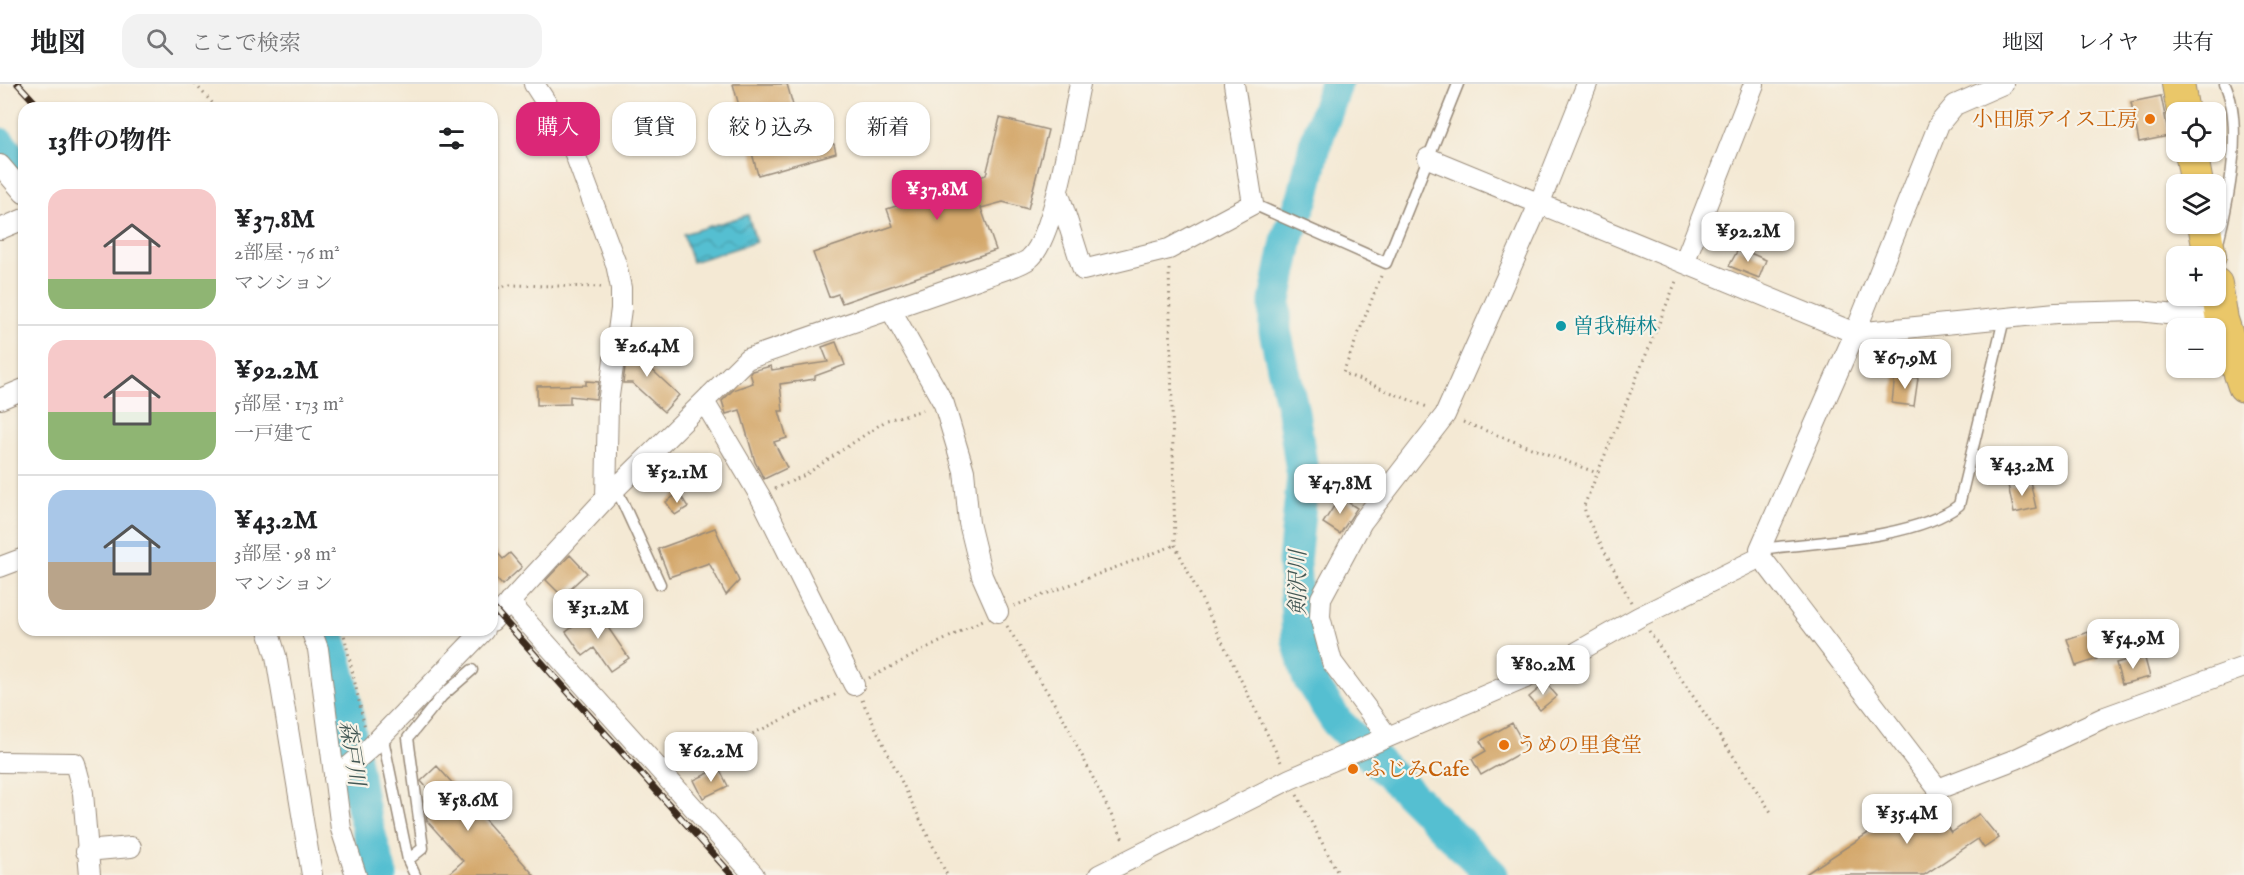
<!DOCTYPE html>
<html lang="ja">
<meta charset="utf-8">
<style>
:root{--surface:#fff;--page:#f2f2f2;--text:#202124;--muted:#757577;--line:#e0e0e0;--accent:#db2777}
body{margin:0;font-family:"IM FELL English","Noto Serif JP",serif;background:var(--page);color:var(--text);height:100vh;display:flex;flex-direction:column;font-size:22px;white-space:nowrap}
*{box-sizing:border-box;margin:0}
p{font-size:20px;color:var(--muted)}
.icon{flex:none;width:33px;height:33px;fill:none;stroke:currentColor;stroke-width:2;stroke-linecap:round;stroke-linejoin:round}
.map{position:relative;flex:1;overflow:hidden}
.panel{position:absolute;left:18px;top:18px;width:480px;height:534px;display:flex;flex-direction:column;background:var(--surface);border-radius:18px;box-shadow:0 2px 4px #0004}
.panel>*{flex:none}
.top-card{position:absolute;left:516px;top:18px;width:570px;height:54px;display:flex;gap:12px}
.buttons{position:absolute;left:2166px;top:18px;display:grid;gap:12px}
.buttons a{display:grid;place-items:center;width:60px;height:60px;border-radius:12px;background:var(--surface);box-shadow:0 2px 4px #0004;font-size:30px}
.price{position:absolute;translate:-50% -51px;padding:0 14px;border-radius:12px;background:#fff;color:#222;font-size:20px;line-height:39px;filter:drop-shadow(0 2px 3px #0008)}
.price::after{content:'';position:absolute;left:50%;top:36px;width:18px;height:14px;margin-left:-9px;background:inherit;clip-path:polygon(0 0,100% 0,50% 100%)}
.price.on{background:var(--accent);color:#fff}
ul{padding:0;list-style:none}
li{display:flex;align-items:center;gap:18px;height:150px;padding:0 30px}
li+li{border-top:2px solid var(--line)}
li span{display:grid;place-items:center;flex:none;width:168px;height:120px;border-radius:18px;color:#555}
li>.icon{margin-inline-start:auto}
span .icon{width:72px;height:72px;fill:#fffc;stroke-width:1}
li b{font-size:26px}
h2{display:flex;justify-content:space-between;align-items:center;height:72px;padding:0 30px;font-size:26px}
.chip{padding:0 21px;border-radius:18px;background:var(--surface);box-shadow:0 2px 4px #0004;font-size:21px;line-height:54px}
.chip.on{background:var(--accent);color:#fff}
header{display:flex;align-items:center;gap:36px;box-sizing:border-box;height:84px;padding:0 30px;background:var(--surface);border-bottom:2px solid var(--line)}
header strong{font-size:28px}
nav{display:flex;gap:33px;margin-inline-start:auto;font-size:21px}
.search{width:420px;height:54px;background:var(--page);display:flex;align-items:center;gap:15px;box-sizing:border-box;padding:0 21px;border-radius:18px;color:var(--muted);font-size:22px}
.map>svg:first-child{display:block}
.water{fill:url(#water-waves);stroke:#487478;stroke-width:1.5}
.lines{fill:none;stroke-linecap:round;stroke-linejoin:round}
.river{stroke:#55bfd1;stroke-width:33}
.building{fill:#d4a86c}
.service-casing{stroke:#988a79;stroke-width:13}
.minor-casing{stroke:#988a79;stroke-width:22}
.primary-casing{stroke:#988a79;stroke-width:34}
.path{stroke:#988a79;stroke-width:3;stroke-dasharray:1.5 4.5;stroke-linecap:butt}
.service{stroke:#fff;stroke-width:10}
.minor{stroke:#fff;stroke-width:20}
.primary{stroke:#eac769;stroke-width:32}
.rail-casing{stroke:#3b2a1e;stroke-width:7}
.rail{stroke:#f7f3e8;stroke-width:4.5;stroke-dasharray:14;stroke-linecap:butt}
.food-dot{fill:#e8710a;stroke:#f7f3e8;stroke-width:2}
.culture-dot{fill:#0f9aa8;stroke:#f7f3e8;stroke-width:2}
.labels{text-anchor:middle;stroke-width:4.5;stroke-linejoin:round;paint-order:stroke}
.food-label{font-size:21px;fill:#c56008;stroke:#f7f3e8;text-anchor:start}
.culture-label{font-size:21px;fill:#0d838f;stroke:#f7f3e8;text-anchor:start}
.water-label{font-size:22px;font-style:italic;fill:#435754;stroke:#f7f3e8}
</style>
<header>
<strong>地図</strong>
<div class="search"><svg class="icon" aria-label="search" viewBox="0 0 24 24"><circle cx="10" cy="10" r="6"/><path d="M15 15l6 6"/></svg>ここで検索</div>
<nav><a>地図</a><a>レイヤ</a><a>共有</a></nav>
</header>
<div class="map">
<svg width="2244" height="791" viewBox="0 0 2244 791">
<defs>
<pattern id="water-waves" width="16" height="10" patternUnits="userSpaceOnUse" patternTransform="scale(1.5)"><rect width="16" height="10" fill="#55bfd1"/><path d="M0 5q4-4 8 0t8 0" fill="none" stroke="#489ba9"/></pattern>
</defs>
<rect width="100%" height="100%" fill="#f7f3e8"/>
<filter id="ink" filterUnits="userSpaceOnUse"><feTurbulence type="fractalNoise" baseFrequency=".0167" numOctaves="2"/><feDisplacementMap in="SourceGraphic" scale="12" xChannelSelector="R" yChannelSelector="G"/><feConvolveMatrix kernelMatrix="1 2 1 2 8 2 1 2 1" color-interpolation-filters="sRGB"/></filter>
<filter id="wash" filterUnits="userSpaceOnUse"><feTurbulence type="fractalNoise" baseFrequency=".008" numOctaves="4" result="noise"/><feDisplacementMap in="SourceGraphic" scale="24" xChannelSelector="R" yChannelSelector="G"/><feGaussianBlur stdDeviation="1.35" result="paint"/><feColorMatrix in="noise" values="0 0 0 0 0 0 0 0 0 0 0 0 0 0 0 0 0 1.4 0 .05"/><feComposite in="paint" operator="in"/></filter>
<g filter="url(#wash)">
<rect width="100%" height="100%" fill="#f4e9d4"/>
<!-- water -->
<path class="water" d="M748,131L756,158L692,178L683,150Z"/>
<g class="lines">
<!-- river -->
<path class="river" d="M1336,0L1315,61L1304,111L1288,153L1275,217V247L1293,328L1303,393L1294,477L1298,556L1308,593L1337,638L1492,791
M0,60L24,90
M328,546L343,605L362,723L381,791"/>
</g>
<g id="blocks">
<!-- building -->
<path class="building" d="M733,0H787L805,64L834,60L836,69L758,91Z
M2161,12L2169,52L2139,58L2131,18Z
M1000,34L1048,46L1028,125L1003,118L981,124L996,166L842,219L838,210L829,213L813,169L893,142L887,125L912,117L915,100L924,93H935L949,103L986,91Z
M1739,164L1766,176L1759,194L1729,182Z
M836,258L845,281L815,292V295L780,300L783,327H779L787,354L774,358L787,384L764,395L755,378L740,326L726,330L722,317L733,306L753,299L750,289L752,287L771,282L772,286L828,278L822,263Z
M628,260L648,262L647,281L679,311L664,328L632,299H623Z
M1895,291L1918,294L1914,322L1892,319Z
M586,297L599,298L596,315L570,312V320L537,321V302L586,301Z
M2030,397L2036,424L2014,429L2008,401Z
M679,409L688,423L675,431L666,418Z
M1340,413L1357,424L1340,450L1323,439Z
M715,444L739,497L726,511L709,479L669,493L658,465Z
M492,463L503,475L510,469L522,483L502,501L492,490Z
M570,471L587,489L562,512L546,496Z
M596,526L629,574L610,587L594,564L583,572L566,548Z
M2088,548L2097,575L2076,582L2067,555Z
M2144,571L2150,593L2122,600L2116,579Z
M1546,599L1557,612L1540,626L1529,613Z
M1512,639L1527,665L1481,691L1472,675L1486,667L1480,657Z
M437,682L455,702L534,791H447L463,777L427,737L426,727L429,724L424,717L432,710L421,697Z
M719,684L728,702L703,714L694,696Z
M1926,711L1951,749L1979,730L1999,754L1984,764L1978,755L1924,791H1804Z"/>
</g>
</g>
<g filter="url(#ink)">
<use href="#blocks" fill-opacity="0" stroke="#988a79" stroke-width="1.5"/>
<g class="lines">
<!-- service casing -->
<g class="service-casing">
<path id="service" d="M1253,120L1386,179L1458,0
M2218,158C2229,114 2244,42 2225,0
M616,404L660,500
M1760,465C1815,458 1916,455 1959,421L2004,235
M382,650L408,776L415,791
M408,776L423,764L408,654L442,612L472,586"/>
</g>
<!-- minor casing -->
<g class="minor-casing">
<path id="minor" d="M534,0L569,54L616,180L621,204V225L608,319L606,414
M2003,0L1955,21L1939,40L1855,249L1760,465L1761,473L1938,705L2016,675L2105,633L2244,583
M1428,74L1855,249L2056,229L2139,227L2222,236
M0,81L24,109
M1058,107L1083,186L1169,165L1253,120L1234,0
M0,145L24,135
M1684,179L1754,0
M891,226L944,320L964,387L969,439L982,492L998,528
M0,315L24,305
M705,319L760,412L854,601
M0,483L24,474
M509,518L754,791
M492,537L606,414L747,275L1015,182C1020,180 1028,177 1031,173C1055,150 1072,36 1080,0
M268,546L276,572L312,791
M311,546L318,565L341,745L356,791
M1388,653L1332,578L1320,533L1321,514L1362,438L1445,331L1540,118L1587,0
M0,678L75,679L83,709L90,791
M334,695L369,665L484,546
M86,767L131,763
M1099,791L1290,695L1549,584L1639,533L1761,473"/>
</g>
<!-- primary casing -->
<g class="primary-casing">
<path id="primary" d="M2178,0L2183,28
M2191,68L2197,100
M2204,140L2210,172
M2216,200L2222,236L2244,302"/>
</g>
<!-- path -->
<path class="path" d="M195,0L217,24
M1169,185L1175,461L1281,678
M1381,192L1343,289L1427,323
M492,205L510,201L603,203
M1463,338L1597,389
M775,405L805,391L887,336L927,325
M1631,518L1586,432L1584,422L1677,195
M1014,522L1175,461
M1007,542L1065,637L1124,757
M343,546L365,644
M1649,547L1771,728
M869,594L983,536
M862,616L947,791
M682,683L839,609
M1297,711L1339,791"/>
<!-- service -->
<use href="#service" class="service"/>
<!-- minor -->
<use href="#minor" class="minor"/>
<!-- primary -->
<use href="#primary" class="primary"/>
<!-- rail casing -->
<g class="rail-casing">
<path id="rail" d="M18,0L40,24
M492,523L732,791"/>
</g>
<!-- rail -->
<use href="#rail" class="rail"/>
</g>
</g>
<!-- markers -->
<g class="food-dot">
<circle cx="2150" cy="35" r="6"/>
<circle cx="1504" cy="661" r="6"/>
<circle cx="1353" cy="685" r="6"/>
</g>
<circle class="culture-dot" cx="1561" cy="242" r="6"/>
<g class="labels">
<!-- food labels -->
<g class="food-label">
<text x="2138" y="42" text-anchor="end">小田原アイス工房</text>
<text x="1516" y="668">うめの里食堂</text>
<text x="1365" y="692">ふじみCafe</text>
</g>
<!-- culture labels -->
<g class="culture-label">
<text x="1573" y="249">曽我梅林</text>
</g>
<!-- water labels -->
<g class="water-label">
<text transform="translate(1297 499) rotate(-90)" y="8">剣沢川</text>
<text transform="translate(353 669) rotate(81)" y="8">森戸川</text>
</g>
</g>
</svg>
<div class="buttons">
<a><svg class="icon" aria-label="locate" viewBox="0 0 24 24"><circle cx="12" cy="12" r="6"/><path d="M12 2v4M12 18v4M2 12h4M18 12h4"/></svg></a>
<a><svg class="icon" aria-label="layers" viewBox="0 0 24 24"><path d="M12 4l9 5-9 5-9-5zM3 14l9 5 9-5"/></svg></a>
<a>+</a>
<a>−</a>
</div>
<b class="price on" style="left:937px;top:137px">¥37.8M</b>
<b class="price" style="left:1748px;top:179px">¥92.2M</b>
<b class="price" style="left:647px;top:294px">¥26.4M</b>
<b class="price" style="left:1905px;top:306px">¥67.9M</b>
<b class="price" style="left:2022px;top:413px">¥43.2M</b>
<b class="price" style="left:677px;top:420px">¥52.1M</b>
<b class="price" style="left:1340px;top:431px">¥47.8M</b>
<b class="price" style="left:598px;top:556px">¥31.2M</b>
<b class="price" style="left:2133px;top:586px">¥54.9M</b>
<b class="price" style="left:1543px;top:612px">¥80.2M</b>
<b class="price" style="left:711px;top:699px">¥62.2M</b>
<b class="price" style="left:468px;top:748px">¥58.6M</b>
<b class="price" style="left:1907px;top:761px">¥35.4M</b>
<div class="top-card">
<a class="chip on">購入</a>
<a class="chip">賃貸</a>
<a class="chip">絞り込み</a>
<a class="chip">新着</a>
</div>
<section class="panel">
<h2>13件の物件<svg class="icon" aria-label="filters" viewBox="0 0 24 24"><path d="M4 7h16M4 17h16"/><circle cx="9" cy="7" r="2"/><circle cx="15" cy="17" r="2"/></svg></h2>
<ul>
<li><span style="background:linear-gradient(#f6c9c9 75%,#8fb573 0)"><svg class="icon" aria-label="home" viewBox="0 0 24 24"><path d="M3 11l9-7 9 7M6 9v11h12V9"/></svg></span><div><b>¥37.8M</b><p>2部屋 · 76 m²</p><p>マンション</p></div></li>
<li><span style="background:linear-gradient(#f6c9c9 60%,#8fb573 0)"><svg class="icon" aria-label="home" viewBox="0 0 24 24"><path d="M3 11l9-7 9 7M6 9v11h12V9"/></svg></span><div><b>¥92.2M</b><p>5部屋 · 173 m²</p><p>一戸建て</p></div></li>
<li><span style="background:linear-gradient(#a9c7e8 60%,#b9a48a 0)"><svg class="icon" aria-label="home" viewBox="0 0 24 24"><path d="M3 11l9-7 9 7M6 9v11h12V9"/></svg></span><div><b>¥43.2M</b><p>3部屋 · 98 m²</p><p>マンション</p></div></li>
</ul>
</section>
</div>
